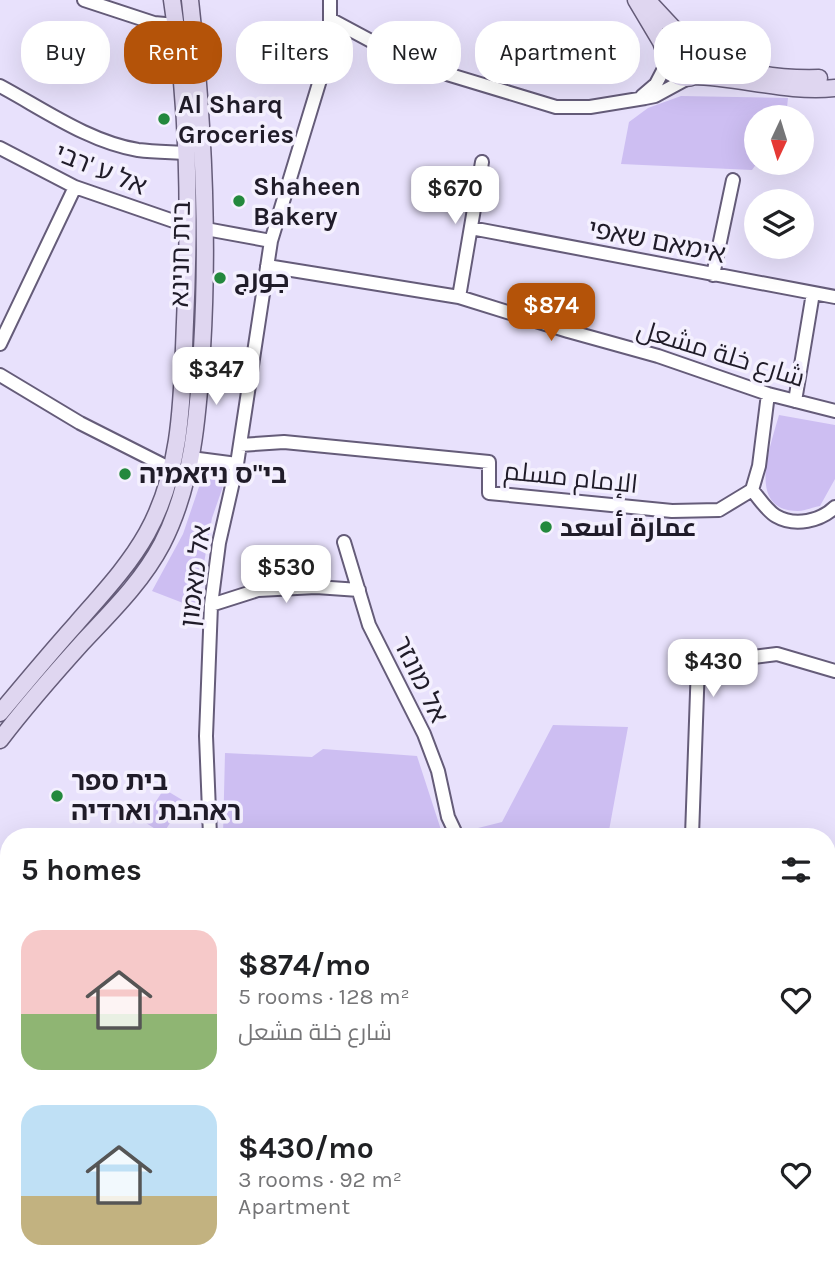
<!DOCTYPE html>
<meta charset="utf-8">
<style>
:root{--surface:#fff;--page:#f6f6f6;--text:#202124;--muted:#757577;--accent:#b45309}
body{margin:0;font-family:Karla,Cairo,"Noto Sans Hebrew",sans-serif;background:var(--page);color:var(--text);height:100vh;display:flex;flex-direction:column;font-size:26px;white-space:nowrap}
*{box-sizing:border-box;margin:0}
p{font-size:23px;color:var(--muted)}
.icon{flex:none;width:38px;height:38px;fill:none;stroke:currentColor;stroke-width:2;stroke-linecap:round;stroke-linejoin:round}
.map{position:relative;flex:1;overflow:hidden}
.sheet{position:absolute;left:0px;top:828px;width:836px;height:450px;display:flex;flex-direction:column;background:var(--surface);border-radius:28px 28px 0 0;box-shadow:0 7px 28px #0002}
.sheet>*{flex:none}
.banner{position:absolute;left:21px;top:21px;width:794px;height:63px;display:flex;gap:14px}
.needle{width:46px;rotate:184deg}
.buttons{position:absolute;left:744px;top:105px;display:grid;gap:14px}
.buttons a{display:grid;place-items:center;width:70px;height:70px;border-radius:50%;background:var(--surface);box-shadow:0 7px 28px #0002;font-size:35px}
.price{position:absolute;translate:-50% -60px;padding:0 16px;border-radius:14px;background:#fff;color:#222;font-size:23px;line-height:46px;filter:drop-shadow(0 2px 4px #0008)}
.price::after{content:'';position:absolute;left:50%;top:42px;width:21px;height:16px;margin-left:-10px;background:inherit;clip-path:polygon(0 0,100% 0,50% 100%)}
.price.on{background:var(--accent);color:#fff}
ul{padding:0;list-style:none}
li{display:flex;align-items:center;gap:21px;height:175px;padding:0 21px}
li span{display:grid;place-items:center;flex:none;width:196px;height:140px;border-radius:21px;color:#555}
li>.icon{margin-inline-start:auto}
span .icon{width:84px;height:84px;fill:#fffc;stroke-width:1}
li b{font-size:30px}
h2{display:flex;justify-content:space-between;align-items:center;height:84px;padding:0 21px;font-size:30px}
.tag{padding:0 24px;border-radius:28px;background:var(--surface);box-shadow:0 7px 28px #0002;font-size:24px;line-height:63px}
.tag.on{background:var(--accent);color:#fff}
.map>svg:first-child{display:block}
.green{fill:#cdbef2}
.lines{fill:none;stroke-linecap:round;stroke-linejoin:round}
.street-casing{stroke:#655c79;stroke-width:16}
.secondary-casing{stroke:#655c79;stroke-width:19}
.street{stroke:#fff;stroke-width:12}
.secondary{stroke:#dfd6f0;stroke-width:16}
.poi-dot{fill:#23883d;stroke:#f4f0fe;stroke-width:2.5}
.labels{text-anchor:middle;stroke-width:7;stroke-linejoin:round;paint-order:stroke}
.poi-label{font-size:26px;font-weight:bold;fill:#201c29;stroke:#f4f0fe;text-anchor:start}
.street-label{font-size:26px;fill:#201c29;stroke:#f4f0fe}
</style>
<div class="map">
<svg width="835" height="1277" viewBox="0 0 835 1277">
<rect width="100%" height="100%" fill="#e8e1fc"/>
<!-- green -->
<path class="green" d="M681,96L788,98L786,117H756L757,163L752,170L621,164L629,122L648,108Z
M779,415L835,425V479L820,506C813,507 805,511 798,511C745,511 771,445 779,415Z
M227,475L212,518L196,608L152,591L183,534L202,478Z
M553,725L628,727L608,836H469L466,831L502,822Z
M323,749L417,756L443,836H223L225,753L312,757Z
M164,789L184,801L163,834L143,821Z
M0,995L9,996V1267L0,1265Z
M22,1269H119L118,1277H71Z
M150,1269H217L218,1277H148Z
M231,1269H394L393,1277H232Z"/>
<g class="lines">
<!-- street casing -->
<g class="street-casing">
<path id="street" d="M84,0L154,23L176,25
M330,19L414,64L556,107H590L645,98L655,96L690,77
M0,86C43,109 89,142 138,150C154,152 171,152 187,153
M642,96L656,84L667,63
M0,148L75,187L188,226
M471,228L835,297
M206,229L271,241
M267,266L459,297L568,331L658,356L768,394L835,411
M713,275L733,180
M459,297L482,162
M0,344L75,187
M0,375L80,423L171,469
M795,401L813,293
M240,445L284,442L489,462V493L672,511L719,510L752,490L759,466L768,394
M191,458L237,464
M752,490C759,498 767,511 776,516C795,527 821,521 835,507
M344,542L369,625L424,734L438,771L448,817L457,836
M211,605L258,590L316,587L359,590
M210,836L206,736L211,605L219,543L237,464L271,241L320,80L330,30V0
M692,836L698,664L777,654L835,671
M0,893L9,897
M828,969L835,964
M834,1059L835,1013
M434,1269L442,1277
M722,1269L723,1277
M419,1277L423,1269"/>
</g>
<!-- secondary casing -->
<g class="secondary-casing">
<path id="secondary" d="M636,0L661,42L667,58
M647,0L673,28L690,39
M666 58a20 20 0 1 1 40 0a20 20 0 1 1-40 0Z
M703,48C732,75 780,79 819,78
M693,76C741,77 787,93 835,88
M0,713C25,683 50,653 76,624C101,595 128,567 147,533C183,468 182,394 185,322C190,214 189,107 172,0
M0,740C26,706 54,674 82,643C111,612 142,582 162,544C193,484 198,415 202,349C209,232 203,116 190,0
M828,923L835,913
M0,952L9,954
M828,956L835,939
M0,974L9,975
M828,1092L835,1117
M828,1146L835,1166
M138,1277L140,1269"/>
</g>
<!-- street -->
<use href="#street" class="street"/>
<!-- secondary -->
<use href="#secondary" class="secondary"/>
</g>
<!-- markers -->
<g class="poi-dot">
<circle cx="164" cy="119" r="7"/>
<circle cx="239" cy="201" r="7"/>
<circle cx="220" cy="278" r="7"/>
<circle cx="125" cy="474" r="7"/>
<circle cx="546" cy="527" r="7"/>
<circle cx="57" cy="796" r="7"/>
</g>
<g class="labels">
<!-- poi labels -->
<g class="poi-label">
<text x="178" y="113">Al Sharq<tspan x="178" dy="30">Groceries</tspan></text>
<text x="253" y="195">Shaheen<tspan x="253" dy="30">Bakery</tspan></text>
<text x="234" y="287">جورج</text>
<text x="139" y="483">בי"ס ניזאמיה</text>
<text x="560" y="536">عمارة أسعد</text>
<text x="71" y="790">בית ספר<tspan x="71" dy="30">ראהבת וארדיה</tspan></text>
</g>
<!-- street labels -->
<g class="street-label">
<text transform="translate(101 169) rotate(22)" y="9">אל ע 'רבי</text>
<text transform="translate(657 241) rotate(11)" y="9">אימאם שאפי</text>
<text transform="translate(180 254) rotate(-89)" y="9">בית חנינא</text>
<text transform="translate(721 353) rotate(17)" y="9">شارع خلة مشعل</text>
<text transform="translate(571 477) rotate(6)" y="9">الإمام مسلم</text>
<text transform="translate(195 576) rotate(-83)" y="9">אל מאמון</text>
<text transform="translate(421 679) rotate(64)" y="9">אל מונזר</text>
</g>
</g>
</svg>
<div class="buttons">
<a><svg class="needle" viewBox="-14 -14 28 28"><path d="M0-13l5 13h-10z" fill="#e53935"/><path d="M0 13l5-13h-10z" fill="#757577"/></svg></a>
<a><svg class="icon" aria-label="layers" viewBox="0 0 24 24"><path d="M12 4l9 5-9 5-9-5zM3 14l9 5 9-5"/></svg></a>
</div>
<b class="price" style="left:455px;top:226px">$670</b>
<b class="price on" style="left:551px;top:343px">$874</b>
<b class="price" style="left:216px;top:407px">$347</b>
<b class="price" style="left:286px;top:605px">$530</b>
<b class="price" style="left:713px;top:699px">$430</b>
<div class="banner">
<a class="tag">Buy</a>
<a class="tag on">Rent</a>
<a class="tag">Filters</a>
<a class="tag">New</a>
<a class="tag">Apartment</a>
<a class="tag">House</a>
</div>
<section class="sheet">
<h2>5 homes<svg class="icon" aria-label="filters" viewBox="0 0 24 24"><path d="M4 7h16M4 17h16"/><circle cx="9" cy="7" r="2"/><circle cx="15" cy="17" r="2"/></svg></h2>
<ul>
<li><span style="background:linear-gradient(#f6c9c9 60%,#8fb573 0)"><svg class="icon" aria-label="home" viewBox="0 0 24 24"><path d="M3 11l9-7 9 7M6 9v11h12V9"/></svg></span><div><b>$874/mo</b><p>5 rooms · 128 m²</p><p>شارع خلة مشعل</p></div><svg class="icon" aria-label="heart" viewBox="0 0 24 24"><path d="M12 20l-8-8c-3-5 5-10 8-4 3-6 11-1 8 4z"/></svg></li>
<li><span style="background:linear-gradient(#bfe0f5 65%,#c2b280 0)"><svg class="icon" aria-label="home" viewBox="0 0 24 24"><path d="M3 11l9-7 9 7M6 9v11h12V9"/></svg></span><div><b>$430/mo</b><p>3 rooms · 92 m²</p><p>Apartment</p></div><svg class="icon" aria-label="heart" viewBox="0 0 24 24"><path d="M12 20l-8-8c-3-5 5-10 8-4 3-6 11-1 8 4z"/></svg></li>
</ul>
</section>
</div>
